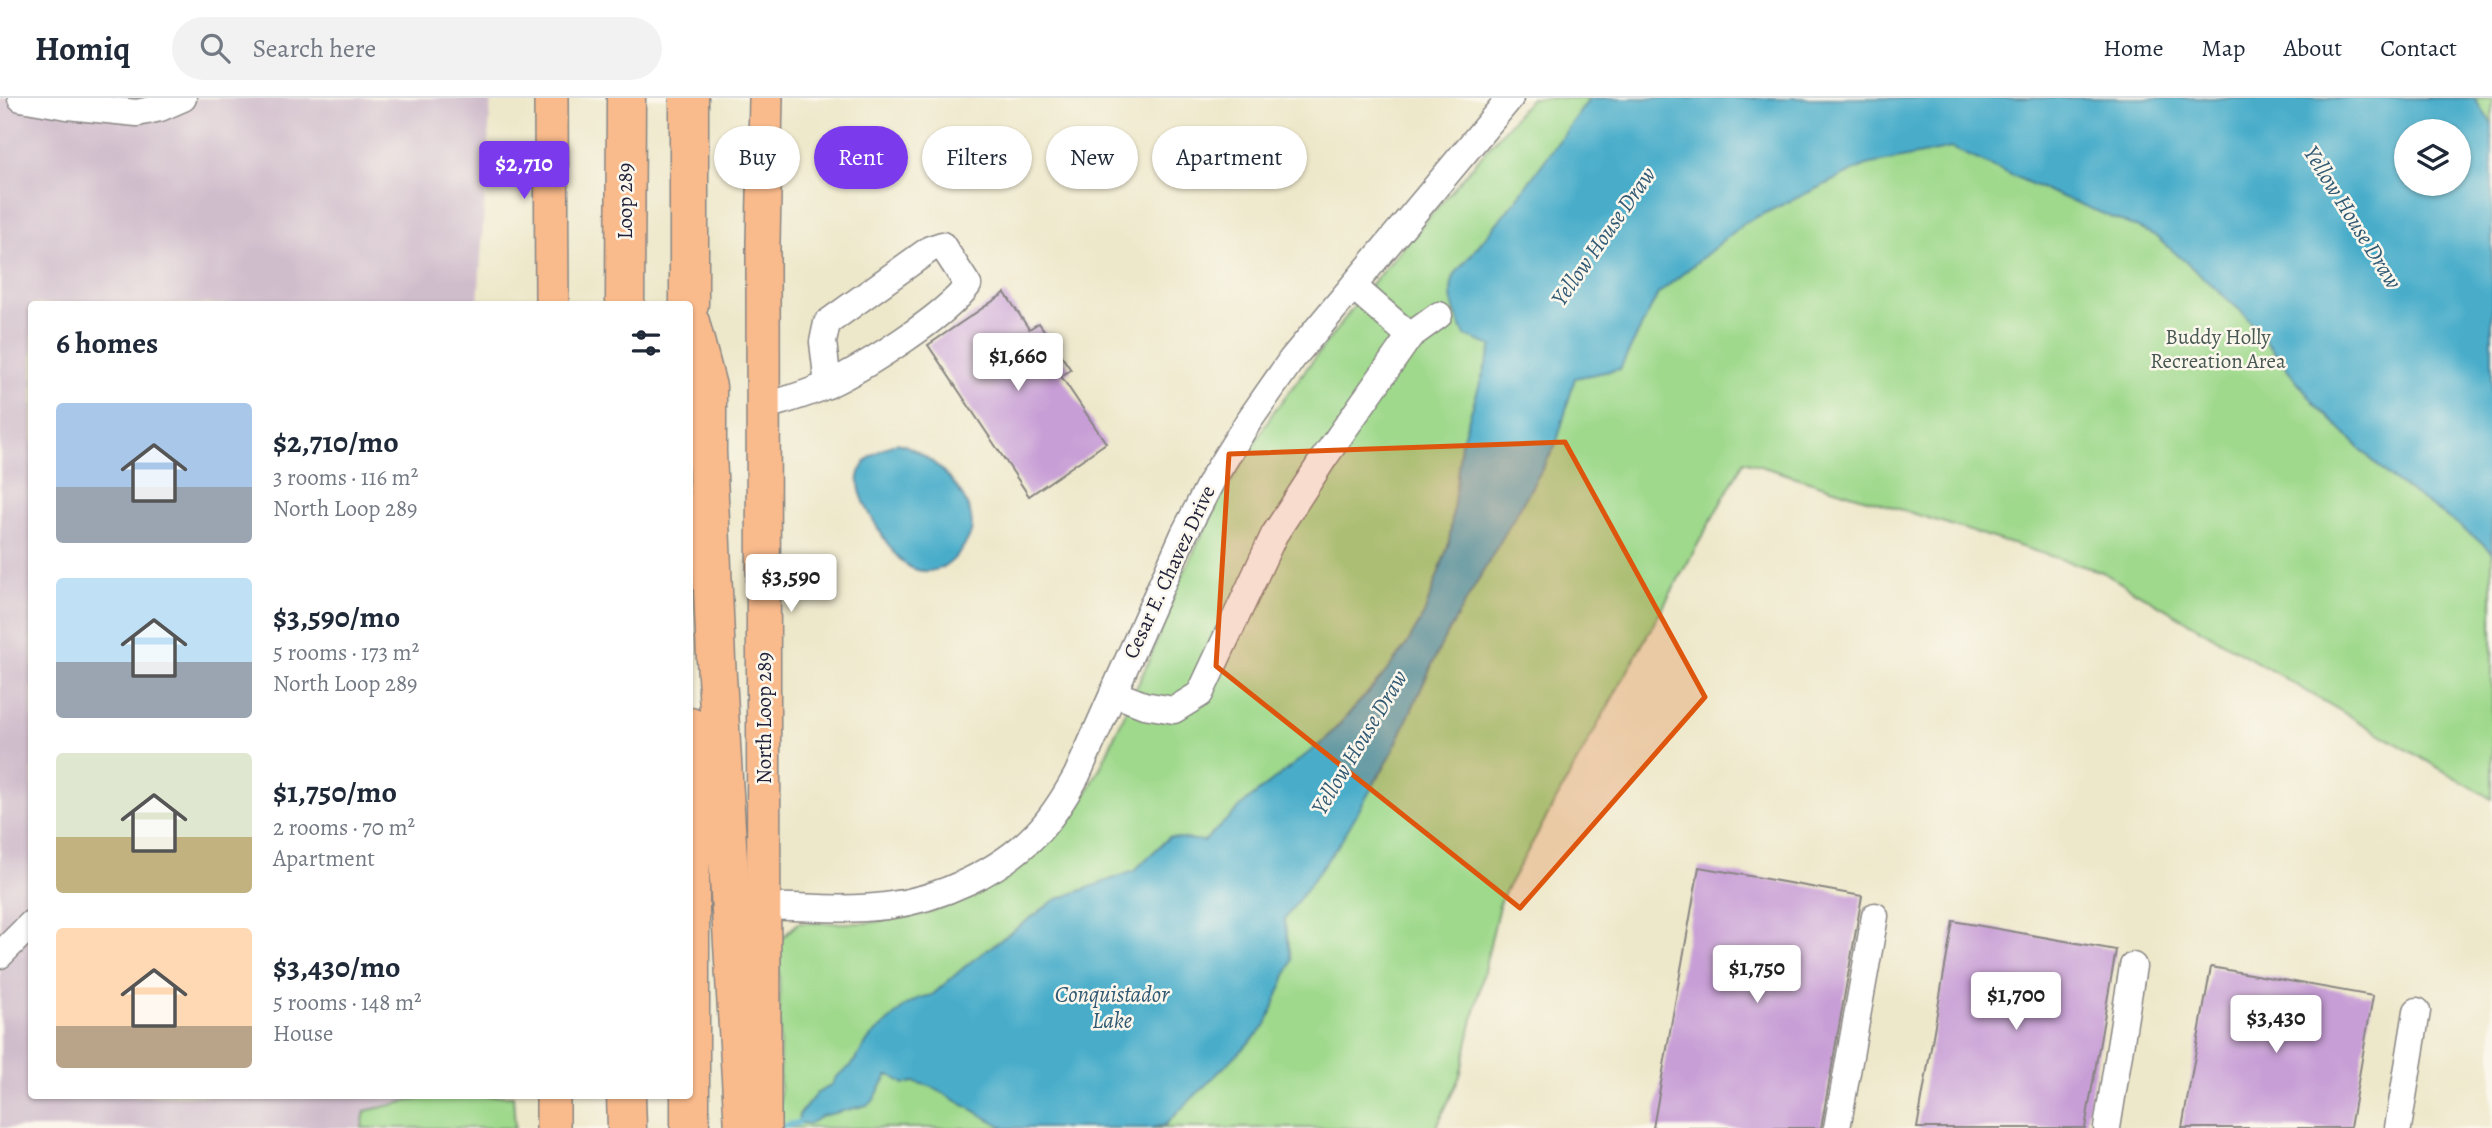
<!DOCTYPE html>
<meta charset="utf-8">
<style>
:root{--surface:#fff;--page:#f2f2f3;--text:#1f2937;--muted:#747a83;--line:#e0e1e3;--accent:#7c3aed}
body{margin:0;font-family:Alegreya,serif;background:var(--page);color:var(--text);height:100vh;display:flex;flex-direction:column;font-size:26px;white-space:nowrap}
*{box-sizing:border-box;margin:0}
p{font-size:23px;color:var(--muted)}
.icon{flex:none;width:38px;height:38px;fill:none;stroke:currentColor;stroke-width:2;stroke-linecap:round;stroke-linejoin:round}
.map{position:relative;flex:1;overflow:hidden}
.drawer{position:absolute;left:28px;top:203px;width:665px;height:798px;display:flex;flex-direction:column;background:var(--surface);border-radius:7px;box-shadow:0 2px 5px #0004}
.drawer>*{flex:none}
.hud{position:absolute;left:714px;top:28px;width:665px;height:63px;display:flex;gap:14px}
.tools{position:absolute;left:2394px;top:21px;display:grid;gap:14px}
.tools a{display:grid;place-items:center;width:77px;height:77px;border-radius:50%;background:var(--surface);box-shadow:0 2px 5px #0004;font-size:35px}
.price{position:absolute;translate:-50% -60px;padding:0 16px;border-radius:7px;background:#fff;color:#222;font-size:23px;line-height:46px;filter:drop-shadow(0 2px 4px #0008)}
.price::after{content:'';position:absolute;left:50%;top:42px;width:21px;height:16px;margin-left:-10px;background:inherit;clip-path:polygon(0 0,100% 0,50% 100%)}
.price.on{background:var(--accent);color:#fff}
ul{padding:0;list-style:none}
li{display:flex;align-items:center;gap:21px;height:175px;padding:0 28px}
li span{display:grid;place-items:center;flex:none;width:196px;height:140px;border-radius:7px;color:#555}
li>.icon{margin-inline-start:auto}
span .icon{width:84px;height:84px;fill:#fffc;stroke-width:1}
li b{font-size:30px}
h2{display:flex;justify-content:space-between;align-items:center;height:84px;padding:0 28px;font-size:30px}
.pill{padding:0 24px;border-radius:32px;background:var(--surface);box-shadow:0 2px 5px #0004;font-size:24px;line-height:63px}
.pill.on{background:var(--accent);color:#fff}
header{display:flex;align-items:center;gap:42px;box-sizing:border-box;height:98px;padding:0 35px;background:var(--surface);border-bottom:2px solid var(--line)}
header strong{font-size:33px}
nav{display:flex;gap:38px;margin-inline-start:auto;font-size:24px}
.search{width:490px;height:63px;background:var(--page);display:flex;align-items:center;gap:18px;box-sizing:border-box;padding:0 24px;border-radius:38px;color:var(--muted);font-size:26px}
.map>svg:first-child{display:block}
.industrial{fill:#d0bdcc}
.green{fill:#9fd98c;stroke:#607e64;stroke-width:2;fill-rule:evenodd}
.water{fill:#4aadca;stroke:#366882;stroke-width:2;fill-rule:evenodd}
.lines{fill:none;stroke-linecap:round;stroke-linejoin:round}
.stream{stroke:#4aadca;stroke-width:6}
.building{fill:#c79ed6}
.minor-casing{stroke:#888583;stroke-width:29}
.major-casing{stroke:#888583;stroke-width:36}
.highway-casing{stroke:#888583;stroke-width:41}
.minor{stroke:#fff;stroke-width:26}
.major{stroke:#fabb8c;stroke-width:33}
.highway{stroke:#fabb8c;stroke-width:38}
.marked{fill:#de560e;fill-opacity:0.2;stroke:#de560e;stroke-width:5;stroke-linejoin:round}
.labels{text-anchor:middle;stroke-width:5;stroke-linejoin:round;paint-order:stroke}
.street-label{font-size:21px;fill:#22223b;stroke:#fbf7ec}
.park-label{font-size:21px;fill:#485953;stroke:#fbf7ec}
.water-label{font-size:23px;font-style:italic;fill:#325a74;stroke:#fbf7ec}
</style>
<header>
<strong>Homiq</strong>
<div class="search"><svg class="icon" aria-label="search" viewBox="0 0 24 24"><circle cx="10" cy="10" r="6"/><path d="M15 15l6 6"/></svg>Search here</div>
<nav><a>Home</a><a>Map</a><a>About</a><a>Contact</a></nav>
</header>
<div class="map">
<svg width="2492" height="1030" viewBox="0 0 2492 1030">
<rect width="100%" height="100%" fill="#fbf7ec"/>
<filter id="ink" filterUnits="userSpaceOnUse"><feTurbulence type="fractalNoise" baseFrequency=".0143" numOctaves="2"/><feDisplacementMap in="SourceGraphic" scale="14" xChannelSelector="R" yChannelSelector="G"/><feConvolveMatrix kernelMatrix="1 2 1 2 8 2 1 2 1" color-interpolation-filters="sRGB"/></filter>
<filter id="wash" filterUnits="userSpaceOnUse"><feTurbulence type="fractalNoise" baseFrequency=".00686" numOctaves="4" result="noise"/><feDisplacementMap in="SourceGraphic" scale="28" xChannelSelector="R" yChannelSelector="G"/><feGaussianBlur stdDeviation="1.57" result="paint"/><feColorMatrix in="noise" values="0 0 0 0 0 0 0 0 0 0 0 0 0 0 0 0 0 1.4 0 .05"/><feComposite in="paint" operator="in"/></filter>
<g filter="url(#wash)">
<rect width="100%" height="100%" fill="#eee8cb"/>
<!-- industrial -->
<path class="industrial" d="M0,0H491L478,206H32V998H430L365,1013L362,1030H0Z"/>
<!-- green -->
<path class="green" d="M1531,0H2492V701L2102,474L1744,363L1500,803L1460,978L1436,1030H780L779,843L798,825H866L925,816L1004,783L1074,718L1101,668L1150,560L1181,480L1219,403L1272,316L1369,189ZM2406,33H2459V86H2406Z
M430,998H513L515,1030H362L365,1013Z"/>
<!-- water -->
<path class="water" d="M1590,0H2474L2492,26V455L2479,442L2388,378L2317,308L2243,215L2155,137L2038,89L1952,50L1866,67L1746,124L1658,196L1620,271L1575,280L1556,347L1442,545L1391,657L1341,743L1284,822L1292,863L1265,929L1165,1027L1152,1030H1005L930,988L914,984L904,986L892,978H887L873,1003L867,1007L822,1018L809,1026L798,1025L799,1017L816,996L832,986L836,979L852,967L869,941L905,908L919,900L932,897L969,865L1055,802L1134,773L1169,739L1204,743L1248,702L1325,642L1381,580L1407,546L1424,516L1449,445L1461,345L1492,248L1465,238C1456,216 1445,199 1455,176L1516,102ZM2406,33H2459V86H2406Z
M897,345C927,351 979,400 971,434C969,442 962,451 957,457C948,470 930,477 914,471C899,466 887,445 879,432C855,392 843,364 897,345Z"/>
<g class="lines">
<!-- stream -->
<path class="stream" d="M785,1028L798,1025"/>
</g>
<g id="blocks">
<!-- building -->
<path class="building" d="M1005,195L1029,231L1039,225L1071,272L1061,278L1106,345L1029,398L928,247Z
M1699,769L1862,798L1821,1030H1653Z
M1953,823L2116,852L2085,1030H1917Z
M2211,869L2373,898L2350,1030H2182Z"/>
</g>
</g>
<g filter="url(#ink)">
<use href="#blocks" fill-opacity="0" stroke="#888583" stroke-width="2"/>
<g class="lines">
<!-- minor casing -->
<g class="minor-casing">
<path id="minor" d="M21,0L67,8L137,15L160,10L183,0
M1410,238L1439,217
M763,309C785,302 809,296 829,286C865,269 946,218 968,187L942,147L930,151L827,225L823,244L828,287
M1113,595L1144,607L1174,612L1200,596L1274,437L1324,360L1410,238L1353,188
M763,808C803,809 846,813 886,808C940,801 1000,774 1038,734C1054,717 1066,697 1077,677L1184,436L1213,380L1248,324L1292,261L1510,0
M0,857L32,825
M1837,1030L1875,818
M2107,1030L2133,868
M2398,1030L2417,913"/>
</g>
<!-- major casing -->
<g class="major-casing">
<path id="major" d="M551,0L552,206
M553,1030V998
M764,1030L763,144L766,0"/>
</g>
<!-- highway casing -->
<g class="highway-casing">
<path id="highway" d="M625,206L626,0
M689,206V0
M690,224L707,289V354L716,562L744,1030
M690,629V1030
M626,998L627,1030"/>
</g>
<!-- minor -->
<use href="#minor" class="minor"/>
<!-- major -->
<use href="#major" class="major"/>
<!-- highway -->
<use href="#highway" class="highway"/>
</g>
</g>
<!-- marked area -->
<path class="marked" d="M1565,344L1705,599L1520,810L1216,568L1229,356Z"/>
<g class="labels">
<!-- street labels -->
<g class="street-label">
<text transform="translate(625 103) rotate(-90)" y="7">Loop 289</text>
<text transform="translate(1169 474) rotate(-65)" y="7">Cesar E. Chavez Drive</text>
<text transform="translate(764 620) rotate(-90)" y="7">North Loop 289</text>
</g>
<!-- park labels -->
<g class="park-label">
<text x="2218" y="246">Buddy Holly<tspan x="2218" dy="24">Recreation Area</tspan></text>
</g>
<!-- water labels -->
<g class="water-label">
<text transform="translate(2353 119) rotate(58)" y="8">Yellow House Draw</text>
<text transform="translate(1603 138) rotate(-55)" y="8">Yellow House Draw</text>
<text transform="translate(1359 644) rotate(-59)" y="8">Yellow House Draw</text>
<text x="1112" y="904">Conquistador<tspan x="1112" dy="26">Lake</tspan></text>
</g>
</g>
</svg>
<div class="tools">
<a><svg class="icon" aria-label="layers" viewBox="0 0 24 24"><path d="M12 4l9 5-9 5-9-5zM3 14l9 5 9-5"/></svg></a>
</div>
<b class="price on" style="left:524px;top:103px">$2,710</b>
<b class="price" style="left:1018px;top:295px">$1,660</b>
<b class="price" style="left:791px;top:516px">$3,590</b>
<b class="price" style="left:1757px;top:907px">$1,750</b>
<b class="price" style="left:2016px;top:934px">$1,700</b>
<b class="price" style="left:2276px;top:957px">$3,430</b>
<div class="hud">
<a class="pill">Buy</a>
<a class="pill on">Rent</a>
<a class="pill">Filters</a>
<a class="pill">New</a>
<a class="pill">Apartment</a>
</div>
<section class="drawer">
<h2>6 homes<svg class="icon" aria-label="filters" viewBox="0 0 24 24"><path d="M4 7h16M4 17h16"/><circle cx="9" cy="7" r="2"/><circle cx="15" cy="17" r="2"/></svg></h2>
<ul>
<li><span style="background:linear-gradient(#a9c7e8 60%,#9aa5b1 0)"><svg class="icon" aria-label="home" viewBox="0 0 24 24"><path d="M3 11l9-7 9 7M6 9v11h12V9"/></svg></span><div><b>$2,710/mo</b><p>3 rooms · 116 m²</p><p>North Loop 289</p></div></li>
<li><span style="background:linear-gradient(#bfe0f5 60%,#9aa5b1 0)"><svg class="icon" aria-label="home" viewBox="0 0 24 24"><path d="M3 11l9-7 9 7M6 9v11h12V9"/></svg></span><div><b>$3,590/mo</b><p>5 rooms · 173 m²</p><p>North Loop 289</p></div></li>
<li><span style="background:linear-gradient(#dfe7d0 60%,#c2b280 0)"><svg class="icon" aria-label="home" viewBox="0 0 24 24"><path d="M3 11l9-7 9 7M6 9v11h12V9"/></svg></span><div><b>$1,750/mo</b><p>2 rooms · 70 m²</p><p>Apartment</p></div></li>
<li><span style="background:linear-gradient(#ffd9b3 70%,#b9a48a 0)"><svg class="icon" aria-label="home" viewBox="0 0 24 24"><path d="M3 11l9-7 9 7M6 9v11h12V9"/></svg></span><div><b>$3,430/mo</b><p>5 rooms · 148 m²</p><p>House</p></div></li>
</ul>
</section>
</div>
